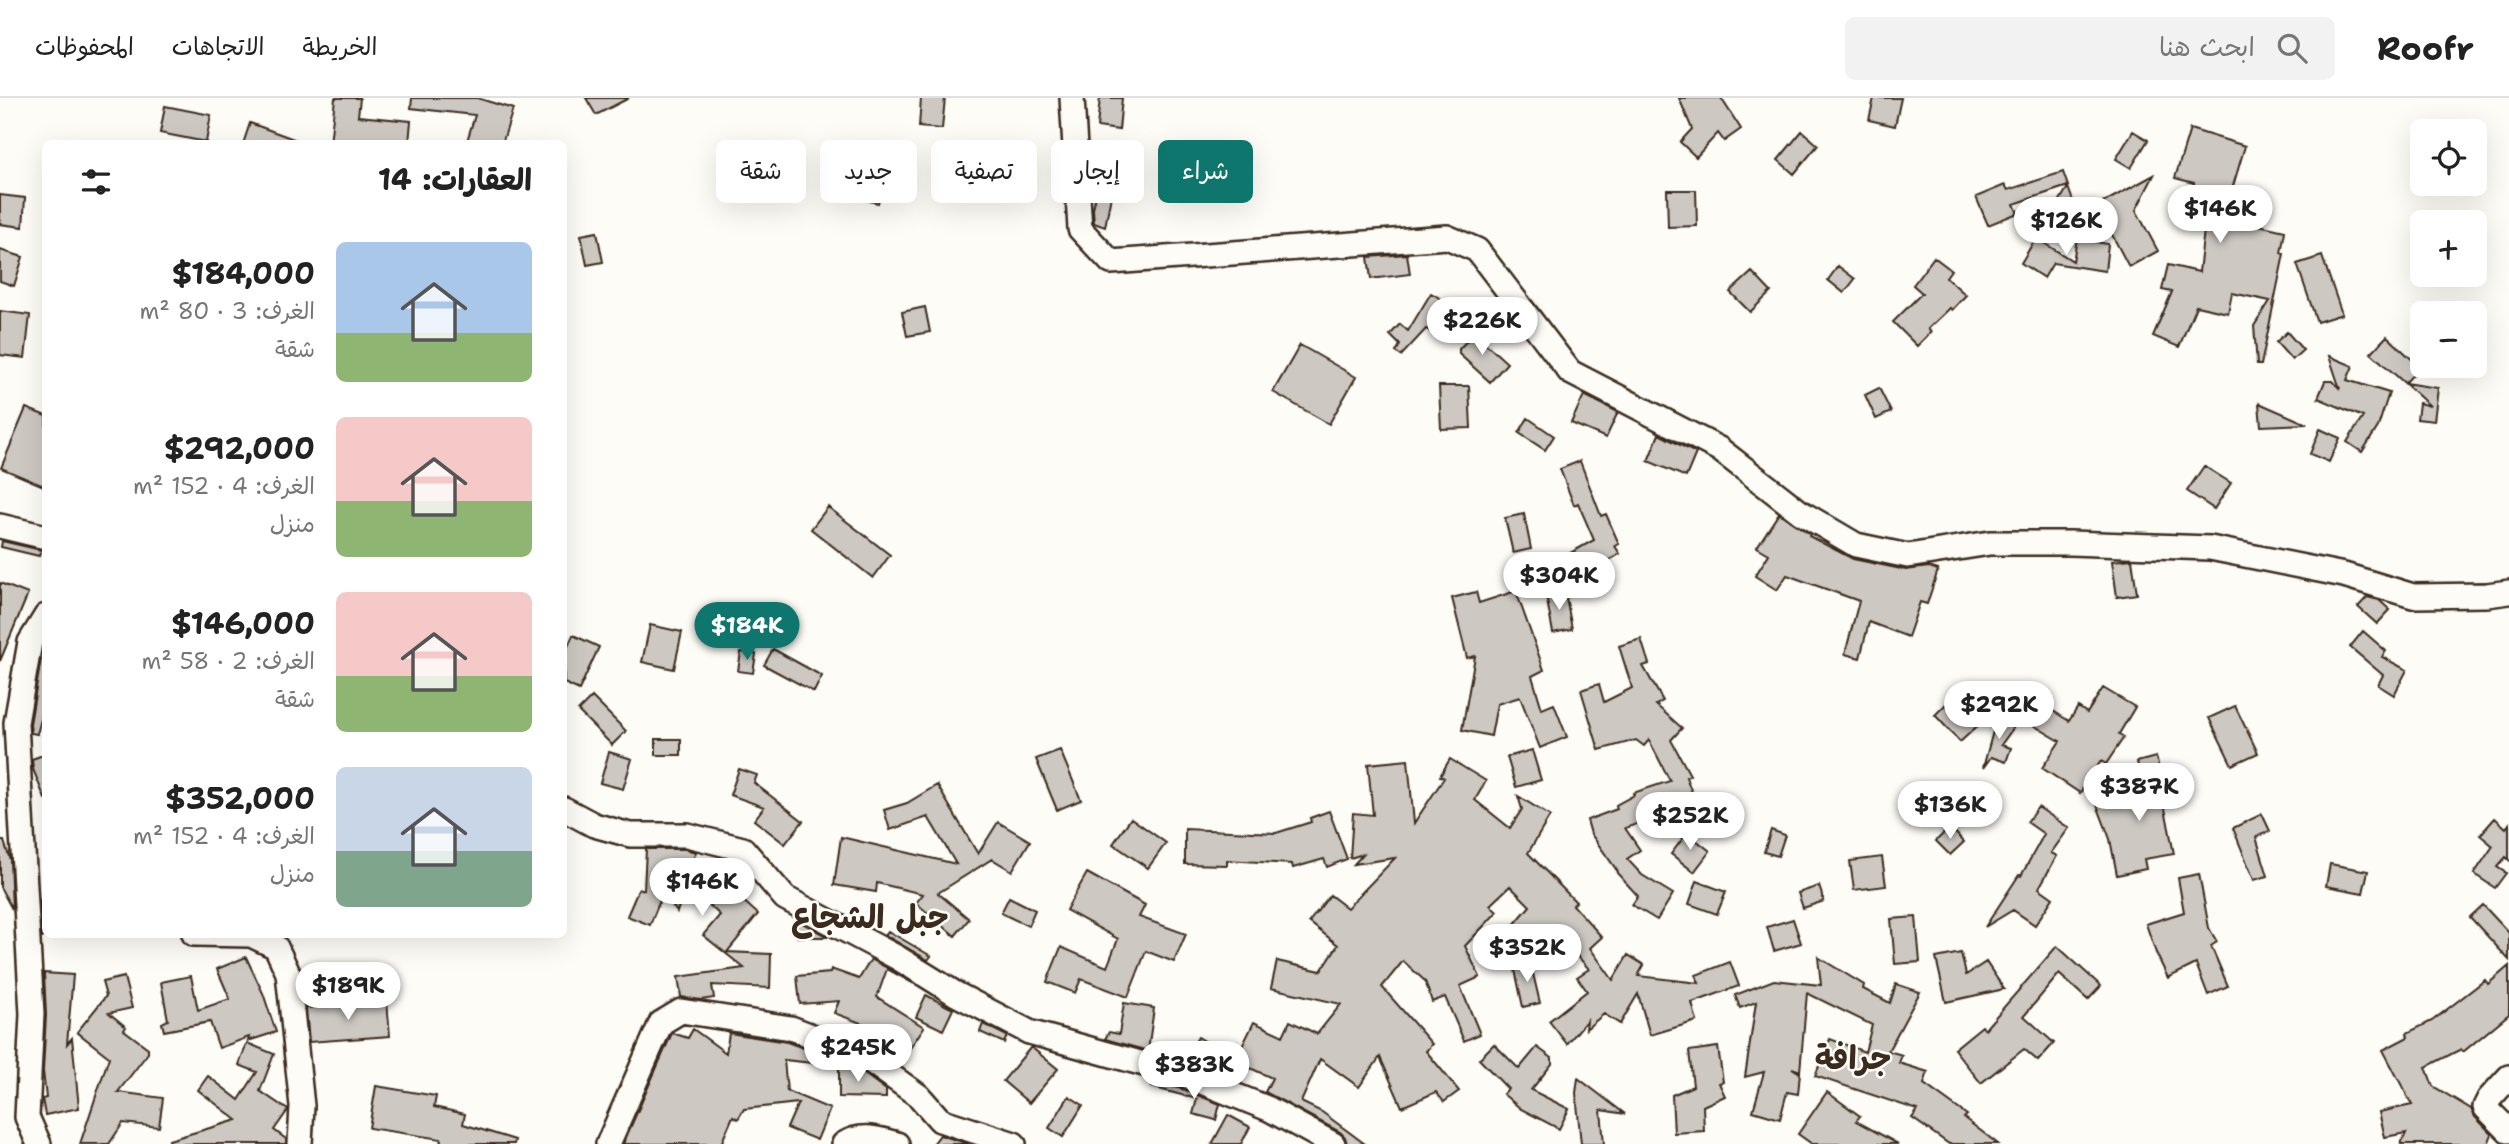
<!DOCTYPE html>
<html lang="ar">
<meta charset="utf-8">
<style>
:root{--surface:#fff;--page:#f2f2f2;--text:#222;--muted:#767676;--line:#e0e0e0;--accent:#0f766e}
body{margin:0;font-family:"Shantell Sans","Playpen Sans Arabic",sans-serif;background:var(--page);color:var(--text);direction:rtl;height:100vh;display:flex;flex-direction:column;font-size:26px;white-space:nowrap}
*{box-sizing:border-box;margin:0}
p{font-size:23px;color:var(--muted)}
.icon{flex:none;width:38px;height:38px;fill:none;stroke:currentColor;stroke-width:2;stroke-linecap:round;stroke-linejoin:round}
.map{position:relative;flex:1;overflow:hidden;direction:ltr}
.panel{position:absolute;left:42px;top:42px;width:525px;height:798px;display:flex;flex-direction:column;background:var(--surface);border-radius:10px;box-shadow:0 7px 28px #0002;direction:rtl}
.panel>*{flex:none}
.hud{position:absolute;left:588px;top:42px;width:665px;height:63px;direction:rtl;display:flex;gap:14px}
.buttons{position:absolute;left:2410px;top:21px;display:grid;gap:14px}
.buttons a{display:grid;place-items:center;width:77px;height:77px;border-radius:10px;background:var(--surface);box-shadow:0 7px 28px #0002;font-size:35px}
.price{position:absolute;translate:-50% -60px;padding:0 16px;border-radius:24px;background:#fff;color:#222;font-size:23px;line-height:46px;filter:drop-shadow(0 2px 4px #0008)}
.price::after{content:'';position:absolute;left:50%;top:42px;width:21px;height:16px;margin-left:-10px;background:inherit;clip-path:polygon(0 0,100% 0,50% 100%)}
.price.selected{background:var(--accent);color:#fff}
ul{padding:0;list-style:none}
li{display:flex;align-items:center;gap:21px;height:175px;padding:0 35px}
li span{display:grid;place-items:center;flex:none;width:196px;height:140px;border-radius:10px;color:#555}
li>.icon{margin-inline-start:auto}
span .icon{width:84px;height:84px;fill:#fffc;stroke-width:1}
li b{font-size:30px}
h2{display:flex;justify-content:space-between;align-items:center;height:84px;padding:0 35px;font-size:30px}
.tag{padding:0 24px;border-radius:10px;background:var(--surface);box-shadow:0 7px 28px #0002;font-size:24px;line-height:63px}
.tag.selected{background:var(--accent);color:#fff}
header{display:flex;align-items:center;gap:42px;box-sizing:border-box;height:98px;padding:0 35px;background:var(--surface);border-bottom:2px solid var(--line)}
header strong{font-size:33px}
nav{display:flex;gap:38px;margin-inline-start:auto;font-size:24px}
.search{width:490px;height:63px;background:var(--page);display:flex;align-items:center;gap:18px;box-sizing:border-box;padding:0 24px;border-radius:10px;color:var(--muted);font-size:26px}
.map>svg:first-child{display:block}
.building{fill:#cdc8c2;stroke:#3b2a1e;stroke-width:2}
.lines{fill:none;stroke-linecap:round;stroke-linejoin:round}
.minor-casing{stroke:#3b2a1e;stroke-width:28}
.minor{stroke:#fdfcf7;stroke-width:23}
.labels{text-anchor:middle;stroke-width:5;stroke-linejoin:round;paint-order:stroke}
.district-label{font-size:32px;font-weight:bold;fill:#3b2a1e;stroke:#fdfcf7}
</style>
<header>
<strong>Roofr</strong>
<div class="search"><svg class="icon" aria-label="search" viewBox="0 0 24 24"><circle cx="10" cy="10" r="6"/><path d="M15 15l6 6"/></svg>ابحث هنا</div>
<nav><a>الخريطة</a><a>الاتجاهات</a><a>المحفوظات</a></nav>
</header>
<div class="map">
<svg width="2509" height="1046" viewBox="0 0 2509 1046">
<rect width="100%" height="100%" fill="#fdfcf7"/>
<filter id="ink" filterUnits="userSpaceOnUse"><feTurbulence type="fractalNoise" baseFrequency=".0143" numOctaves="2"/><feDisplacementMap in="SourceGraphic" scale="14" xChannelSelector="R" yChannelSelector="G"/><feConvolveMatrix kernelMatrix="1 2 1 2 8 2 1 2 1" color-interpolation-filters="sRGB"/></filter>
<g filter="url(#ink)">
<!-- building -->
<path class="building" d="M335,0H360L358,18L411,23L409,45L364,41L363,46H330Z
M412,0H477L513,11L502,46H466L475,17L411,10Z
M586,0H629L596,17Z
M921,0H945L942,31L919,29Z
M1100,0H1122L1119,32L1097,29Z
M1679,0H1721L1741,31L1724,43L1718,35L1696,59L1680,44L1692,31Z
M1874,0H1901L1895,28L1869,22Z
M165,8L211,17L206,44L160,35Z
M250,25L302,44V46H243Z
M2190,31L2245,48L2228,105L2243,108L2241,123L2285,133L2281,155L2284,156L2261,267H2257L2254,228L2270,203L2232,195L2228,215L2196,208L2179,249L2153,238L2172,194L2162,192L2168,167L2199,174L2204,132L2187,129L2194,85L2175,80Z
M1802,33L1818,47L1794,76L1778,62Z
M2133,33L2148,42L2131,70L2116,61Z
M864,59L888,65L878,105L854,99Z
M2063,74L2068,88L2014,106L2018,115L1988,127L1976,99L2005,87L2008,92Z
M2154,77L2136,112L2158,153L2129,169L2097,108Z
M1097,89L1112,93L1105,129L1094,125L1093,111Z
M2068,89L2074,106H2076L2077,124L2060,125L2059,104Z
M1667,92H1696L1697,128L1668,129Z
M0,97L25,100L23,129L0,126Z
M597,134L603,164L587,167L581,137Z
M2036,140L2073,163L2077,141L2108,146L2105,173L2053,165L2044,180L2021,165Z
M0,152L23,159L14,188L0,183Z
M1407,156L1410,176L1371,181L1368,159Z
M2322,158L2342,216L2317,224L2297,166Z
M1934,159L1951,172L1946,179L1966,197L1952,212L1950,210L1928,231L1931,234L1917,248L1893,224L1922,195L1913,187Z
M1838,168L1855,181L1844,195L1828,182Z
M1752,174L1771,194L1750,214L1730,194Z
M1431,195L1450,206L1433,235L1426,231L1401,258L1396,254L1400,247L1390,237L1400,226L1408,233Z
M925,209L930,234L907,238L902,214Z
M0,213L30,217L25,260L0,257Z
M2287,234L2303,252L2292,262L2276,244Z
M1474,235L1507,265L1490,284L1459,256V251Z
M2387,238L2420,269L2405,285L2438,290L2434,323L2417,321L2419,305L2430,308L2371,255Z
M1300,247L1356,279L1329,326L1273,294Z
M2329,258L2353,268L2347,282L2389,295L2378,329L2362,354L2347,344L2363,319L2318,300L2325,283H2333L2340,291Z
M1439,288H1469L1471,330L1441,331Z
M1879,290L1891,314L1876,321L1865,297Z
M1584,297L1618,314L1606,340L1571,325Z
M2259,305L2307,326L2261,328Z
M26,310L46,318V389L1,370Z
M1528,320L1554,338L1545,352L1519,335Z
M2320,331L2340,340L2329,364L2310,356Z
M1659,336L1696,355L1686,379L1648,363Z
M1580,363L1601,418L1606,416L1619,446L1615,448L1620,456L1578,480L1565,458L1594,442L1578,405L1574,407L1560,371Z
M2204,368L2231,385L2214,411L2187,393Z
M828,409L890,457L873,480L811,431Z
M1779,415L1810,436L1809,438L1853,461L1906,472L1929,469L1938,472L1927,506L1920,504L1908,539L1869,524L1860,560L1845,556L1859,503L1787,477L1777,492L1755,478L1769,456L1757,449Z
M1524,416L1531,451L1513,455L1505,420Z
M2,443L41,452L39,458L1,449Z
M2132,461L2137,496L2117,499L2112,463Z
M0,485L28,496L0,563Z
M1516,493L1544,572L1532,578L1542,611L1554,606L1567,639L1540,650L1520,599L1497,606L1491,638L1462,632L1475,558L1467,560L1452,500L1476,494L1479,505Z
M1565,494L1572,531L1553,535L1546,497Z
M2367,499L2379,502L2390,512L2377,526L2358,509Z
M650,527L682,534L674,571L642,564Z
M2363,533L2386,553L2382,559L2407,572L2394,597L2378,587L2383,577L2350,549Z
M573,537L599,549L579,592L564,585V557Z
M1641,541L1649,566L1643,568L1663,603L1656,607L1682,630L1671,642L1690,677L1686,679L1703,723L1688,729L1681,711L1625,730L1640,752L1627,761L1642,777L1673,796L1657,822L1632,807L1638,798L1617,775L1618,774L1591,736L1587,722L1617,711L1616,707L1634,697L1633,695L1670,683L1649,642L1644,648L1636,642L1599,652L1581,592L1599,586L1604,604L1632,590L1619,548Z
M773,551L822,578L814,594L764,567Z
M741,554L756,556L753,575L738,573Z
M41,561L46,562V603L37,636L31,635L30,626Z
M1973,589L1995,612L1960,644L1935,617L1946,606L1950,611Z
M2103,590L2135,609L2119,636L2124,639L2106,666L2101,663L2080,695L2042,670L2060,643L2033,627L2045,608L2069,623L2078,609L2087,615Z
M592,599L626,633L612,647L578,613Z
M2235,608L2258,655L2232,667L2209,620Z
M1998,615L2013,630L2001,647L2011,650L2006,664L1991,659L1983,670Z
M656,641H681V657H656Z
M1060,652L1081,702L1057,712L1036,661Z
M1532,652L1541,682L1516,689L1507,659Z
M609,654L632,661L623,691L600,685Z
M46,656V701H45L33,671L32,661Z
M2156,659L2164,689L2161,690L2174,756L2144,761L2146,771L2117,777L2110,741L2097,707L2144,692L2137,664Z
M1450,661L1486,683L1475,702L1510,730L1522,711L1518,698L1550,718L1528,755L1576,804L1573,807L1602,839L1590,850L1613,882L1628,857L1644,867L1638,878L1699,885L1696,877L1730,864L1739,888L1692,905L1697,923L1650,937L1638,896L1620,926L1604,916L1586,931L1587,922L1567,946L1549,923L1587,893L1577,879L1589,871L1551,828L1549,827L1528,851L1508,834L1530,808L1510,788L1490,807L1497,814L1465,848L1480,879L1460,888L1480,936L1464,943L1445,899L1432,904L1425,883L1403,863L1382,889L1432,946L1426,953L1459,993L1444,1004L1436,994L1402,1009L1380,959L1359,989L1320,961L1301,1004L1322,1014L1365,1046H1347L1345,1039L1340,1034L1265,994L1272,980L1235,963L1254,924L1283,938L1290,923L1317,936L1341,906L1271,890L1277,863L1321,873L1338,847L1309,824L1330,797L1347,810L1395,760L1354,766L1363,756L1350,760L1353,715L1373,717L1368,666L1408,662L1414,725L1444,680L1440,678Z
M739,671L757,677L754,685L803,723L785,746L754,722L764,709L730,697Z
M937,687L978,756L998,724L1030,743L1012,773L992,761L938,795L969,821L955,838L916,805L923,796L877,785L876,794L834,787L841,739L956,766L928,719L890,732L884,712L907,705Z
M1719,700L1734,716L1723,727L1707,711Z
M2038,709L2069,730L2051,755L2057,758L2039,790L2053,800L2035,827L2013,812L1985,829L2019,777L2021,778L2044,736L2027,724Z
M1329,713L1347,761L1327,769L1324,761L1293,770L1292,766L1227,762V767L1185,766V731L1276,735L1311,724L1310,720Z
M2262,716L2270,733L2256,739L2268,778L2254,782L2233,730Z
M1131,720L1166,745L1148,770L1113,746Z
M2495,720L2506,730L2509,726V762L2506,759L2497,769L2506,775L2495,790L2474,776L2493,748L2480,737Z
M1950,729L1964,744L1950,757L1936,743Z
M1771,732L1785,737L1778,758L1764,754Z
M1687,735L1710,753L1694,774L1671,756Z
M0,743H4L10,762L12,811L0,789Z
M646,751H685L696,754L694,759L758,816L727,854L771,856L770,890L712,887L714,900L701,902L681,899L678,879L744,870L703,837L720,817L686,786L677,814L663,795L650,827L627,818L639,790L644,792Z
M1882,759L1886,788L1854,792L1850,763Z
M2330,766L2368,773L2363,795L2326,788Z
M1087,775L1145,807L1139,819L1186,836L1174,864L1146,853L1128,899L1081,881L1075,895L1047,884L1061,849L1107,869L1118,841L1066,812Z
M2199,776L2209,830L2217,844L2211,848L2228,888L2208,897L2196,866L2168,880L2156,855L2146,826L2184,814L2178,780Z
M1697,783L1726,794L1717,816L1689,806Z
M1819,788L1824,803L1803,810L1798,795Z
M46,799V838L42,840L40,802Z
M1009,799L1035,812L1028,828L1001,815Z
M2483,807L2509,835V862L2470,819Z
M1916,819L1920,864L1895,866L1891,821Z
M1793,821L1801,845L1774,853L1767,829Z
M797,823H799L828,839H797Z
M888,833L931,858L928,862L885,837Z
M2057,848L2101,888L2088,902L2059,876L2024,918L2054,945L2038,963L2024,951L1981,985L1954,951L1982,928L1985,931Z
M1961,855L1966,877L1986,864L2004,891L1946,904L1936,860Z
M246,859L263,895L276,934L248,943L249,939L219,950L210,924L164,933L162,925L168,922L161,884L191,878L198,912L230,901L217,871Z
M1818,859L1864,887L1863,891L1890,905L1896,886L1920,894L1888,953L1902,957L1899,965L1928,974L1924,986L1967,1017L1964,1020L1998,1046H1949L1912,1020L1918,1012L1815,978L1830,941L1865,954L1872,927L1807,895L1800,973L1792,970L1800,975L1798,996L1787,994L1780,1021L1753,1013L1764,974L1745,979L1756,904L1740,910L1735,897L1774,882L1821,887Z
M871,861L891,872L914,886L887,871L877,899L924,929L906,956L875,935L877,931L834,915L839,903L800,906L797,878L830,875L831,871L859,881Z
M1530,863L1540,905L1523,909L1514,867Z
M2509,868V916L2463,954L2461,951L2426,969L2433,988L2471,1011L2475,1019L2492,1036L2488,1046H2401L2406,1035L2385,1039L2379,1014L2412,1007L2383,952L2408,939L2407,935L2432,923L2485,882L2488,886Z
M44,875L73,877L67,946L72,940L79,1010L45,1017L42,1001L46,1000L43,973L46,917Z
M124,879L132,910L109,915L126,929L124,932L148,950V955L118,994L163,1000L159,1029L123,1025L109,1046H80L109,959L77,934L106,898L102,884Z
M926,897L953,911L943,932L916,919Z
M387,903L390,938L309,944L306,910Z
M1124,905L1154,910L1148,953L1105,941L1109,934L1119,936Z
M983,926L1007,938L1004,945L980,934Z
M693,931L726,955L729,935L787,944L831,960L830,967L784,962L787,993L830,1011L817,1042L787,1030L798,1005L744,1011L738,1021L733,1018L721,1046H623L672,935L688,940Z
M1198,939L1227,956L1216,975L1184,963Z
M247,945L274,956L260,993L288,1012L274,1032L286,1041V1046H170L169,1042L237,1022L198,992L208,978L239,1002L257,974L239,967Z
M1494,946L1519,971L1537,949L1552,960V966L1531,992L1569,1011L1559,1031L1521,1011L1503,996L1508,991L1479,961Z
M1031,949L1058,971L1029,1005L1003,983Z
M1718,949L1723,984L1719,985L1725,998L1703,1008L1704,1033L1674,1035L1672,997L1693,988L1689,953Z
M839,964L855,969L886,992V1000L839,999Z
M1578,980L1625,1016L1601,1012L1604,1046H1581L1576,995Z
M1152,983L1182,991L1220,1006L1216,1022L1193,1016L1197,1001L1151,989Z
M376,988L436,998L434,1009L465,1016L463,1026L515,1042L514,1046H440L441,1041L369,1030Z
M1827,994L1860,1018L1856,1023L1898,1046H1812L1798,1036Z
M1069,998L1083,1007L1063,1039L1049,1030Z
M1228,1017L1250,1029L1241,1046H1212Z
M940,1037L969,1046H933Z"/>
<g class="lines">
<!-- minor casing -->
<g class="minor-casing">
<path id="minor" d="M1072,0L1080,131L1111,164L1447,139L1477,152L1570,274L1719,351L1800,414L1856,447L1908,458L1990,445H2070L2210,450L2344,477L2413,498L2487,497L2509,494
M0,428L46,439
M564,711L594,727L630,737H687L743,751L785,800L898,860L956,896L1029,934L1187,978L1269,1011L1333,1046
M194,836L251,837L276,849L288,875L302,1008L300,1046
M2509,979L2489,1001L2485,1009L2509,1033
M39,1046L27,1019L32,916L16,625L30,544L46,518
M608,1046L661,925L681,913L791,930L862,957L919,998L940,1022L1014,1046
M844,1046C862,1035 878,1041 897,1046"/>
</g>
<!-- minor -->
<use href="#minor" class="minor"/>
</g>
</g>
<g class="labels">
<!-- district labels -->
<g class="district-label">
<text x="870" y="830">جبل الشجاع</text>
<text x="1853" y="971">جرافة</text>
</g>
</g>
</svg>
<div class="buttons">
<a><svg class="icon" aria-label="locate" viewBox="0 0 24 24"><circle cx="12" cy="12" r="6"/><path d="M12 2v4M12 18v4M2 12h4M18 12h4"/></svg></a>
<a>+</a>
<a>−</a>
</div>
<b class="price" style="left:2220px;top:147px">$146K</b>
<b class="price" style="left:2066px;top:159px">$126K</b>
<b class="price" style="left:1482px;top:259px">$226K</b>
<b class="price" style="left:1559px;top:514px">$304K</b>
<b class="price selected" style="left:747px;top:564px">$184K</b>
<b class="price" style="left:1999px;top:643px">$292K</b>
<b class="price" style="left:2139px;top:725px">$387K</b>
<b class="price" style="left:1950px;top:743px">$136K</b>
<b class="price" style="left:1690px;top:754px">$252K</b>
<b class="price" style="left:702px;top:820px">$146K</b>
<b class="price" style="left:1527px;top:886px">$352K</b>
<b class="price" style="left:348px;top:924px">$189K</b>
<b class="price" style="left:858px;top:986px">$245K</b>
<b class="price" style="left:1194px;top:1003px">$383K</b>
<div class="hud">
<a class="tag selected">شراء</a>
<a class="tag">إيجار</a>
<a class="tag">تصفية</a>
<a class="tag">جديد</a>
<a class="tag">شقة</a>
</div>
<section class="panel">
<h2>العقارات: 14<svg class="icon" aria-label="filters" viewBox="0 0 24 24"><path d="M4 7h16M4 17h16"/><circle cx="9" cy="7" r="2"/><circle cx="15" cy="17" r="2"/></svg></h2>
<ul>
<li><span style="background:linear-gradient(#a9c7e8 65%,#8fb573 0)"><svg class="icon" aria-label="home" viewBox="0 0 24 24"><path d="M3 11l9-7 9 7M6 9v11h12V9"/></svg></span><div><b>$184,000</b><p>الغرف: 3 · 80 m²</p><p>شقة</p></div></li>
<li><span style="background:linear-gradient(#f6c9c9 60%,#8fb573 0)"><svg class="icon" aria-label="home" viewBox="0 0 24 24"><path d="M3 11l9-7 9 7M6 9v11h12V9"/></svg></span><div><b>$292,000</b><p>الغرف: 4 · 152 m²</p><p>منزل</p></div></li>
<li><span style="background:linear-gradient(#f6c9c9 60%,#8fb573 0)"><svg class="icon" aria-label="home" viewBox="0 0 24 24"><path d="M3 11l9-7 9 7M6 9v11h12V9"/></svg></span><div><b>$146,000</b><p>الغرف: 2 · 58 m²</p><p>شقة</p></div></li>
<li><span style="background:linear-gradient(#c9d6e8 60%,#7fa58c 0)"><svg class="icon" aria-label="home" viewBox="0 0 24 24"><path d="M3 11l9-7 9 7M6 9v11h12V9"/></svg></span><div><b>$352,000</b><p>الغرف: 4 · 152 m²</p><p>منزل</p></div></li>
</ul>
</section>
</div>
